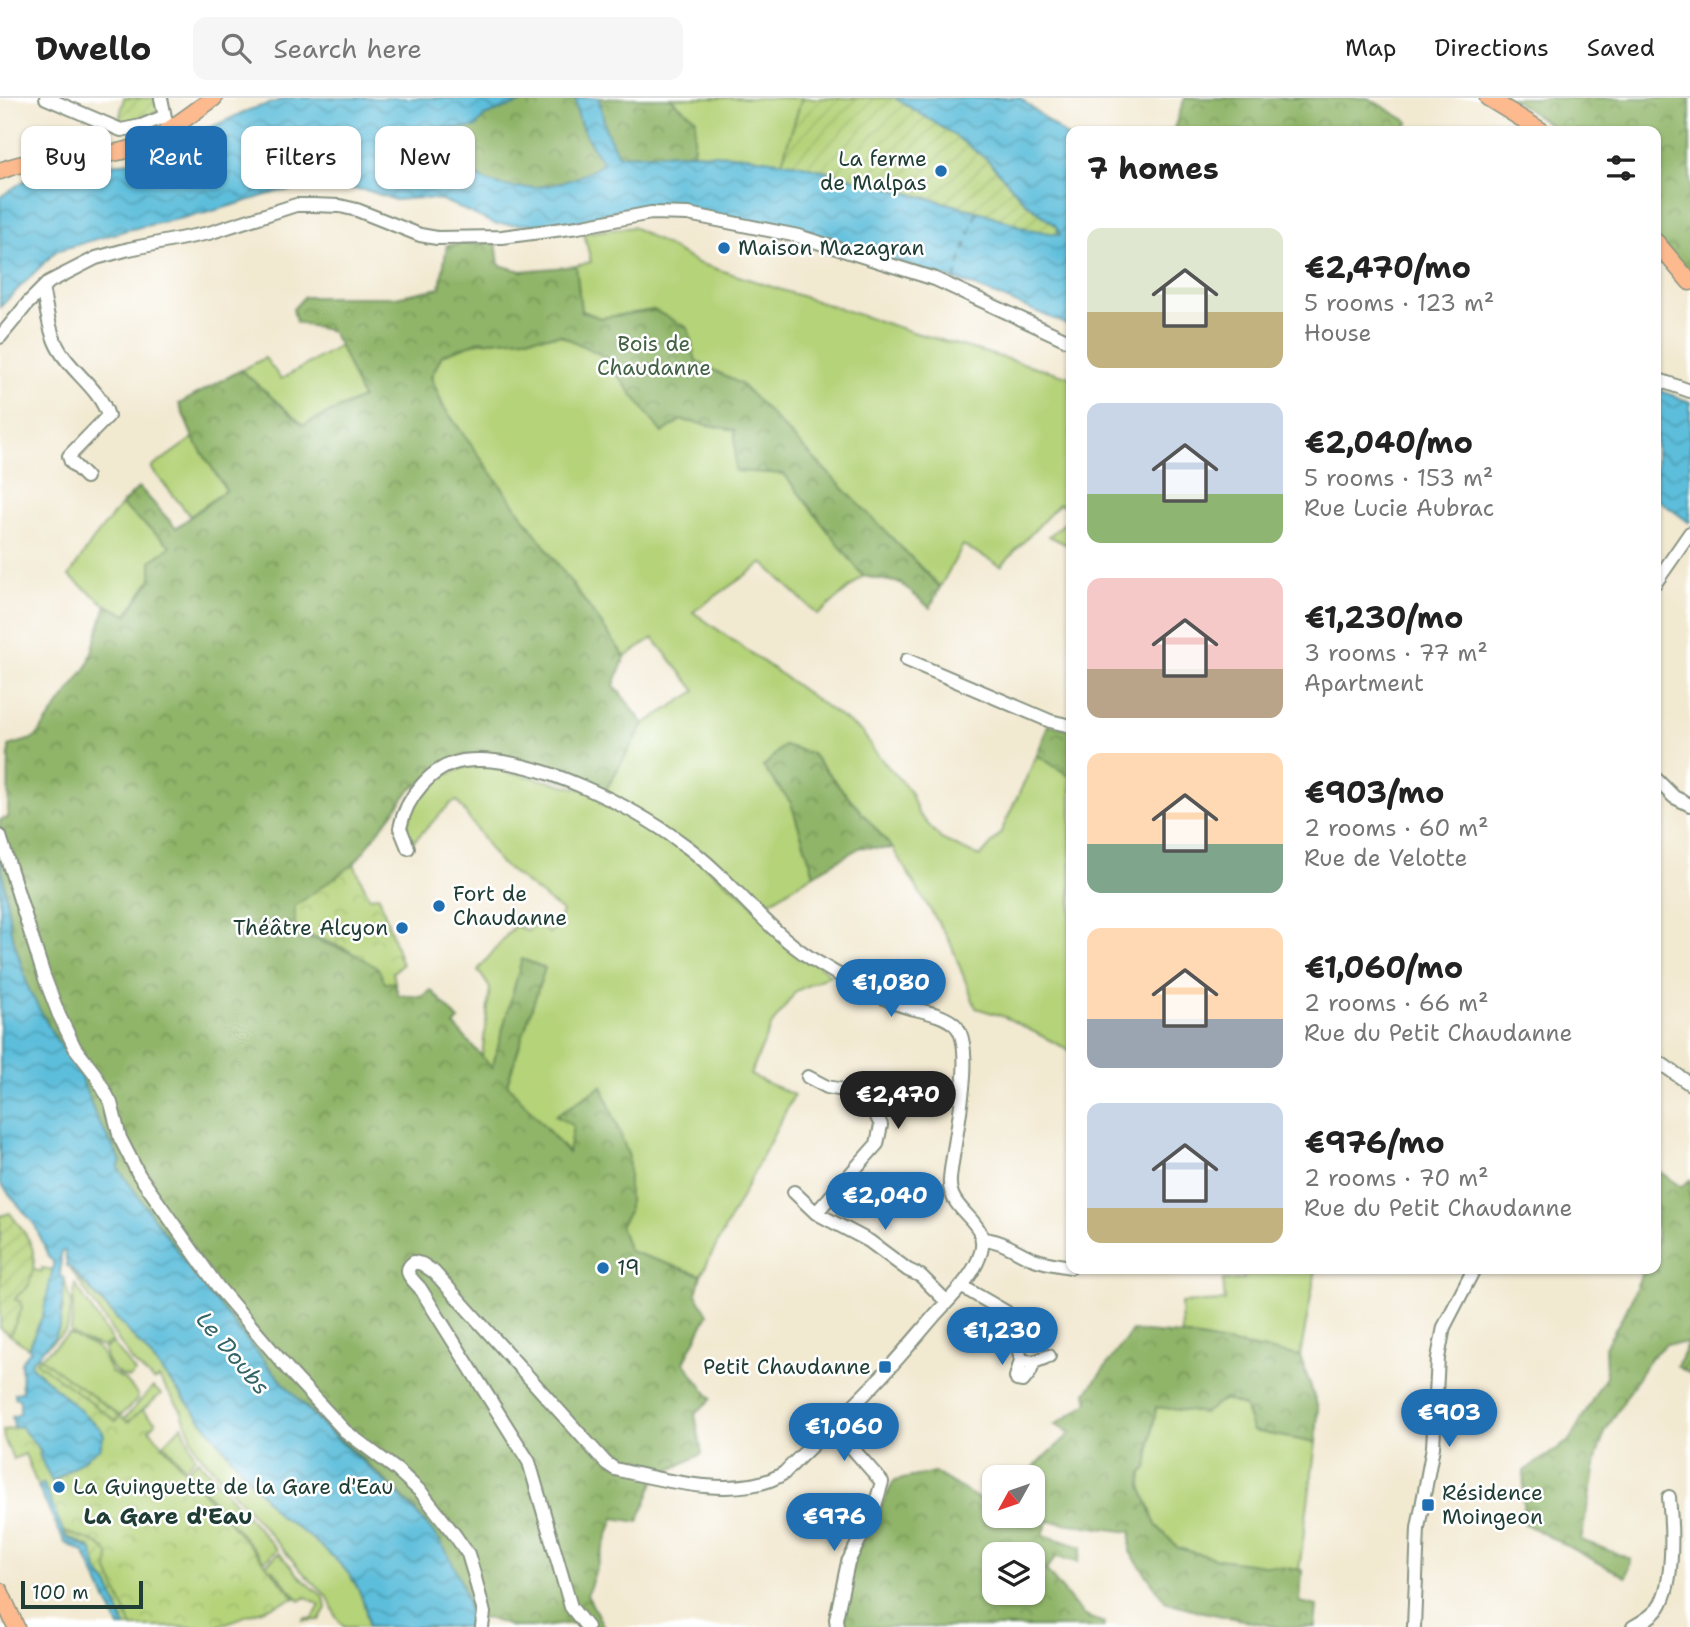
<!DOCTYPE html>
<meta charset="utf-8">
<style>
:root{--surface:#fff;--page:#f6f6f6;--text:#222;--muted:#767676;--line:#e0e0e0;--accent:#1f6fb2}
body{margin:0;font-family:"Shantell Sans",sans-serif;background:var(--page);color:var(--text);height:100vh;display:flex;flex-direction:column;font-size:26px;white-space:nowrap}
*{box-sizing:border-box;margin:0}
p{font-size:23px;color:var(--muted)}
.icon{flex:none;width:38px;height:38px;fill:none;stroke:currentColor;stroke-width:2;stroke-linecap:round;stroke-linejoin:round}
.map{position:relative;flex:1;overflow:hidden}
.panel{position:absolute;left:1066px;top:28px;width:595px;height:1148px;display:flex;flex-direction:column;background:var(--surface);border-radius:14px;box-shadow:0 2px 5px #0004}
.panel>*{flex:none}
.hud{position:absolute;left:21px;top:28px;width:665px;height:63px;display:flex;gap:14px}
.needle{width:46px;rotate:230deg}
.buttons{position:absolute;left:982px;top:1367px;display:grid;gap:14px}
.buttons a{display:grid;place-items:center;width:63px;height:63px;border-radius:14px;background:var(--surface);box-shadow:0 2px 5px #0004;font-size:35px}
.scale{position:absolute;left:21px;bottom:18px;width:122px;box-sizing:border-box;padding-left:7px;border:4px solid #1f3d34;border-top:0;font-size:19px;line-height:24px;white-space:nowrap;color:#1f3d34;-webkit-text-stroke:5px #fff;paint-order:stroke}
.price{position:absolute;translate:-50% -60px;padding:0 16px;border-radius:24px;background:var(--accent);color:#fff;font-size:23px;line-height:46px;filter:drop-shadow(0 2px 4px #0008)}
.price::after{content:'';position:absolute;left:50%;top:42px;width:21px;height:16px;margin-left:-10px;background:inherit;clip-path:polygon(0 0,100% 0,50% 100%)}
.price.current{background:#222;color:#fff}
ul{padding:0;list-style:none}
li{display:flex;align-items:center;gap:21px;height:175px;padding:0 21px}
li span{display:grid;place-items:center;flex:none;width:196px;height:140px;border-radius:14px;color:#555}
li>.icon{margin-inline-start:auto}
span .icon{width:84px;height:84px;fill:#fffc;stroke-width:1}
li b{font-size:30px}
h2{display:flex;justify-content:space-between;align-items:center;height:84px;padding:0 21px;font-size:30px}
.pill{padding:0 24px;border-radius:14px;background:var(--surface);box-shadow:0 2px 5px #0004;font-size:24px;line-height:63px}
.pill.current{background:var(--accent);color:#fff}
header{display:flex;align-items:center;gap:42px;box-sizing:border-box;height:98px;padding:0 35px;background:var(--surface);border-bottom:2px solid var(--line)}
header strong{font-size:33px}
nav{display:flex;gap:38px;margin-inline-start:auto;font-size:24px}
.search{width:490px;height:63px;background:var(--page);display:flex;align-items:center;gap:18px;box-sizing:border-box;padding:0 24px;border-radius:14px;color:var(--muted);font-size:26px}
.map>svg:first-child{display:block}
.grass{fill:#b5d379;stroke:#6a8856;stroke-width:2}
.forest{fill:url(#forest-crowns);stroke:#58794e;stroke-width:2;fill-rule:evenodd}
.park{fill:url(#park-crowns);stroke:#6a8856;stroke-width:2}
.garden{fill:url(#garden-furrows);stroke:#6a8856;stroke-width:2}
.water{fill:url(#water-waves);stroke:#3e7e88;stroke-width:2}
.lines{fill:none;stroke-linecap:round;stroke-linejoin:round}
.ferry{stroke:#326466;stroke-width:2;stroke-dasharray:9 7;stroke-linecap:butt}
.minor-casing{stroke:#889382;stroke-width:16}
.major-casing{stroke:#889382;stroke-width:19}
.minor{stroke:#fff;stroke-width:12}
.major{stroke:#fcba8e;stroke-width:16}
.poi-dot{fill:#1f6fb2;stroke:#fff;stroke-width:2.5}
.labels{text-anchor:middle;stroke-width:5;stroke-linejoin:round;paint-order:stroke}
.poi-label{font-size:21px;fill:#1f3d34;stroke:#fff;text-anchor:start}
.park-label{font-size:21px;fill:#446245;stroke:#fff}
.water-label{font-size:23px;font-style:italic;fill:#326466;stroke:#fff}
.neighbourhood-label{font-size:23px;font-weight:bold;fill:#1f3d34;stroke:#fff}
</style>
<header>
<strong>Dwello</strong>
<div class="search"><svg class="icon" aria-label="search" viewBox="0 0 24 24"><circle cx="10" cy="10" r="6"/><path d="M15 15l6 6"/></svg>Search here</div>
<nav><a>Map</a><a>Directions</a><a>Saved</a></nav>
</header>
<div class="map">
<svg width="1690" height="1529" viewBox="0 0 1690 1529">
<defs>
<pattern id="forest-crowns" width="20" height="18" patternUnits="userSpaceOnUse" patternTransform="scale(1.75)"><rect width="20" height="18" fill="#90b569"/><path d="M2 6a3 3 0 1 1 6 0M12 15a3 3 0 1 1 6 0" fill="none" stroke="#759457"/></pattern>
<pattern id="park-crowns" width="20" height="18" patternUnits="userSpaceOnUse" patternTransform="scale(1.75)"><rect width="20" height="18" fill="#b5d379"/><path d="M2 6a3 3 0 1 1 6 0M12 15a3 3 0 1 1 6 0" fill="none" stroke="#9bb669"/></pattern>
<pattern id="garden-furrows" width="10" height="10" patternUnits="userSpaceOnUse" patternTransform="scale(1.75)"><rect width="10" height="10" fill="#b5d379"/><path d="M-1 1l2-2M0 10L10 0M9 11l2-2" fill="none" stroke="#9bb669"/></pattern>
<pattern id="water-waves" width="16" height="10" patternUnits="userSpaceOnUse" patternTransform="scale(1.75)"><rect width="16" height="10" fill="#5dbedb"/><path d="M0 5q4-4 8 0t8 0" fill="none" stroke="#4c9cb2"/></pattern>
</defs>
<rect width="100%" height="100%" fill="#fff"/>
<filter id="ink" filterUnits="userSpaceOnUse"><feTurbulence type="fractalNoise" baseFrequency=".0143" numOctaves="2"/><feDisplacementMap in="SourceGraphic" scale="14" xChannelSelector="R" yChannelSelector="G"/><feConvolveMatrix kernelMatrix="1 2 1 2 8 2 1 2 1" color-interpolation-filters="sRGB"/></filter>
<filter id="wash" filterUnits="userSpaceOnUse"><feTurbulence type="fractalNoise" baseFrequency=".00686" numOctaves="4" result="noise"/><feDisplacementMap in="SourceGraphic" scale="28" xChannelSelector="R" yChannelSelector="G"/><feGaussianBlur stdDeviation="1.57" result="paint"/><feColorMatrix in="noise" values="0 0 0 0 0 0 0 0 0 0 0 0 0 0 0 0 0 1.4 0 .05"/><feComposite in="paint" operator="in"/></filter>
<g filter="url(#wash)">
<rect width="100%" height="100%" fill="#f2e9d1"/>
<!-- grass -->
<path class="grass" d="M670,0H802L782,64L745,58L693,55L696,21Z
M633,129L698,165L919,236L1071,279V410L1059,406L1001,468L963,447L940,489L741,287L696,263L654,212L600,220L581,212L576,168L591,164L584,135Z
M560,237L602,257L662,335L681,322L735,332L784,376L863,478L818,517L763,465L693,514L863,635L874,653L910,693L918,715L941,741L980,759L1000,736L1037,657L1071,679V953L1005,919L976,910L950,844L893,751L811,655L763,668L791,705L814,776L760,810L605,693L644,626L696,593L653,540L625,559L443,308L431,279L442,257L478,244Z
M340,248L363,300L303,327L241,272L265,260L281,281Z
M193,340L226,392L190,418L151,370Z
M121,407L172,448L127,517L106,507L69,478L93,442Z
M1071,411V449L1049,438L1067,423Z
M468,668L492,669L510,676H518L605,697L689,749L830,877L796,893L771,928L750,977L794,997L701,1177L629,1153L620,1128L602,988L556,1017L574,1028L568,1055L507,986L544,869L522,861L493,970L482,959L490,890L478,872L515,827L528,833L536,825L549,835L557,828L562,813L499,764L457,703L451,705L411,746L406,728L416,702L436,681Z
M42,1170L53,1172V1177L43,1217L28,1250L10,1237L22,1210L15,1202L17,1195L28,1188L32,1171L42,1174Z
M70,1170L146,1253L279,1418C291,1424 300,1432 311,1440C342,1465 365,1486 368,1529H344L336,1519L328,1499L307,1479L197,1353L181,1312L159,1280L154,1283L133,1264Z
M1242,1171H1316L1300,1258L1182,1237L1181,1205L1225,1203L1223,1182H1244Z
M64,1180L69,1199L72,1202L67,1232L37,1256L53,1242L63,1211Z
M75,1186L112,1243L103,1249L79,1241L71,1234Z
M69,1236L99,1251L111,1274L126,1283L137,1296L138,1301L120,1318L40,1260Z
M113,1245L135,1274L130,1280C116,1278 105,1265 104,1251Z
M153,1289L161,1296L129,1324L124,1321Z
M1224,1301L1244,1308L1253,1333L1316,1345L1299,1472L1218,1461L1178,1450L1156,1427L1141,1388L1142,1375L1147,1370L1156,1309L1204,1315Z
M182,1327L195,1359L185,1370L164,1346Z
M198,1362L277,1452L264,1463L187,1372Z
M279,1455L303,1482L324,1499L326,1510L319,1522L303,1523L305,1520L312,1521L320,1507L306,1499L300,1503L272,1471L295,1500L249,1481Z"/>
<!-- forest -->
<path class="forest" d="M533,0L576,1C576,27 590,45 604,66C559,95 485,104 451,54L422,49L411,43L427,39L441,30H475L484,18Z
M599,0H670L696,21L693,55L617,57L606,33Z
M1185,0H1368L1409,24L1403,33H1277L1273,31L1266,33H1173Z
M1511,0H1690V181L1656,139V33H1559Z
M496,144L499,167L521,173L576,168L581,213L600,220L654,212L688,230L696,263L741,286L940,489L930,510L900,485L863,478L784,376L735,373V332L681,322L662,335L602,257L560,237L478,244L442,257L431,279L443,308L625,559L614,587L644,626L605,693L465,657L410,692L354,766L295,808V828C315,849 356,849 377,870C381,873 383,881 385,885L395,884L398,897L422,899L431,892L459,922L454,927L492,970L522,861L545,870L507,986L568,1055L573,1028L556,1018L602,988L629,1059V1114L620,1128L629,1153L701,1177L696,1196L708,1216L684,1264L711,1301L695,1316L702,1356L656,1379L638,1424L614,1420L587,1497L604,1529H592L587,1523L542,1529H512L487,1520L470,1523C463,1494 455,1464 437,1440C396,1382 334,1342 287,1289C226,1220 171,1145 118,1070L121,1063L96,1019L75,964L55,940L29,892L11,833L0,758V722L8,720L9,648L35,640L88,567L106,507L127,517L151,482V463L171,448L121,407L139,389L176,430L226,392L193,340L179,306L241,272L303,327L362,300L340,248L331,233L296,224L293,211L304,199H395L440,190L447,147Z
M1048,627L1071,630V679L1037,657Z
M784,647L811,655L893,751L861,749L814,776L791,705L763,669Z
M1656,1071L1681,1089L1690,1082V1276L1677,1268L1688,1245L1666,1246L1650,1260L1606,1332L1597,1357L1581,1442L1631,1461L1626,1479L1523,1425L1524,1373L1569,1343L1606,1278L1605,1249L1627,1211L1644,1171H1656Z
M1132,1233L1182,1237L1300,1258L1318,1310L1316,1345L1253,1333L1244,1308L1225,1301L1204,1315L1156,1309L1147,1370L1142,1375L1141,1388L1156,1427L1178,1450L1218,1461L1302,1472L1300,1504L1317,1508L1315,1529H1277L1203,1514L1166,1504L1130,1454L1131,1434L1048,1423L1043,1437L1082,1449L1078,1464L1056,1459L1046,1472L1083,1517L1104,1525V1529H840L853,1462L894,1383L934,1374L979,1401L994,1394V1418H1032V1379H1023L1071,1335L1055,1327L1088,1305L1086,1295ZM994,1456H1032V1494H994Z"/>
<!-- park -->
<path class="park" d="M354,766L369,799L379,798L402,867L393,874L395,884L385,885L378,870L346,851L303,834L295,828V808Z
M36,1257L128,1324L142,1312L156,1324L149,1331L295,1500L215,1529H125L93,1455L65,1438L44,1391L45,1388L38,1389L25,1356L13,1361L4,1341L3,1333L20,1328L41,1353L55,1383L99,1350L103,1334L32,1269L31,1264Z"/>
<!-- garden -->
<path class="garden" d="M124,0H156L159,12C146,21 133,26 118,27Z
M802,0H895L948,33L988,62L1024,103L1056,128L1060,137L1028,131L984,115L823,72L782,64Z
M10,1115C30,1142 41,1152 29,1186C25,1195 18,1193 15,1202L20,1203L22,1210L10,1237L0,1230V1118Z
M40,1260L120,1318L116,1323L36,1264Z
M63,1433L96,1445L106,1452L109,1456L108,1473L132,1529H125L110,1490L97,1472L93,1455L90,1449L67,1439Z"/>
<!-- water -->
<path class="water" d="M288,0H533L484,18L475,30H441L427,39L412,43C422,49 446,50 452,56C458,61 460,67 467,72C506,101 564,91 603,66C591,44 576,27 576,1L573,0H599L606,33L618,57L693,55L745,58L798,66L984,115L1028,131L1060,137L1056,128L1024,103L988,62L948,33L895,0H1020L1071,42V228L974,188L808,136L652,111L617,112L566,127L495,126L442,102L418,100L395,102L366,92L311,89L277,94L210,114L127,132L56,153L0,209V99L24,83L61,70L133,64L249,12Z
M1656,291L1690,304V425L1656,400Z
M0,758L11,833L29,892L55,940L75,964L96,1019L121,1063L118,1070C176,1153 237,1235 305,1309C347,1355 400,1390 437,1440C455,1463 470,1500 470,1529H368C365,1486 342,1465 311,1440C300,1432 291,1424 279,1418L146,1253L72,1171L67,1168L65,1153L61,1154L60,1179L64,1180L60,1228L54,1240L31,1264L32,1269L101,1331L104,1337L100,1350L52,1384L39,1356L41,1353L20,1328L14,1330L12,1319L20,1316V1302L15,1299V1295L22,1294L21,1264L31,1252L28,1250L43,1217L53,1169V1163L49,1160L35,1127L0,1085Z
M43,1385L65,1438L92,1452L97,1472L110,1490L125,1529H119L84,1454L65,1445L38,1389Z"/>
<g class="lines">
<!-- ferry -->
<path class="ferry" d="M954,183L978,110"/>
</g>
</g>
<g filter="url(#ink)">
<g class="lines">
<!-- minor casing -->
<g class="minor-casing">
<path id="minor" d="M46,0L121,32L141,28L163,19
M161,0L166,24
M42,191C47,210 49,236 60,253C74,276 100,291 108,318L69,358L71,364L86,379
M0,239L28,205L49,184L96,160L129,151L209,135L296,107H312L340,108L357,112L420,137L437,140L502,139L578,129L651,115L688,116L798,138L935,181L1071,244
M1656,281L1690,293
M1656,484L1690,435
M907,562L1050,623L1071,628
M1656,681L1674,699L1690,707
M0,738L44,878L59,917L75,950L95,976L111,1005L120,1040L139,1077L218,1189L292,1276L345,1333L397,1372L421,1394L454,1436L468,1456L474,1476L484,1515L482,1529
M408,750L400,730C406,700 431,668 463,663C529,654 634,709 686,748C731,781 764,830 812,861C839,878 869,894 898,906C916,913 941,914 955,927C978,949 952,1050 950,1081C947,1115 990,1121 981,1154C974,1179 951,1199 935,1217C916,1239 898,1261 879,1281C849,1314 815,1343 784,1375C742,1403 661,1382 615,1371L606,1365L434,1174L422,1166L414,1164C401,1173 412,1181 420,1190L529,1364L571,1509L587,1529
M1656,962L1690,986
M808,979L827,989L860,995L874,1013L881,1027L877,1046L816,1115
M794,1094L816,1115L869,1143L908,1172L921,1178L947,1204
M983,1141C1001,1142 1015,1153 1031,1160C1044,1165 1057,1167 1071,1169
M961,1188L1006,1214L1012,1222L1021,1262L1016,1279L1017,1282L1023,1283L1030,1274L1034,1264
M1026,1263L1034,1264L1049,1258
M831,1326L882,1384L872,1418L848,1464L836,1521L837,1529
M1414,1529L1418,1430L1433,1349L1438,1260L1444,1229L1474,1171
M1633,1529C1642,1524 1653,1518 1659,1509C1675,1484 1672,1427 1669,1399"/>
</g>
<!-- major casing -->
<g class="major-casing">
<path id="major" d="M1488,0L1542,33
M0,73C42,56 84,63 127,52C158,44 187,18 214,0
M1656,144L1690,184
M0,1493L16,1529"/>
</g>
<!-- minor -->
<use href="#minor" class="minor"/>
<!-- major -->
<use href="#major" class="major"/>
</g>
</g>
<!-- markers -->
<g class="poi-dot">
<circle cx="941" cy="73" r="7"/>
<circle cx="724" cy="150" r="7"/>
<circle cx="439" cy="808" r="7"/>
<circle cx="402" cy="830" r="7"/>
<circle cx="603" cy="1170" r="7"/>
<rect x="878" y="1262" width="14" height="14" rx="3.5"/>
<circle cx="59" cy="1389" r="7"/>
<rect x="1421" y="1400" width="14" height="14" rx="3.5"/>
</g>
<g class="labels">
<!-- poi labels -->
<g class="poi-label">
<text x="927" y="68" text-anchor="end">La ferme<tspan x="927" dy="24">de Malpas</tspan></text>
<text x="738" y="157">Maison Mazagran</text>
<text x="453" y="803">Fort de<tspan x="453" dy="24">Chaudanne</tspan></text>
<text x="388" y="837" text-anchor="end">Théâtre Alcyon</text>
<text x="617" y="1177">19</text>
<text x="871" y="1276" text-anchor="end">Petit Chaudanne</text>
<text x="73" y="1396">La Guinguette de la Gare d'Eau</text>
<text x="1442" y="1402">Résidence<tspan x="1442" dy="24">Moingeon</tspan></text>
</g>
<!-- park labels -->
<g class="park-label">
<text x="654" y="253">Bois de<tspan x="654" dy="24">Chaudanne</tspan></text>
</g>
<!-- water labels -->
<g class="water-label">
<text transform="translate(233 1255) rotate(50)" y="8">Le Doubs</text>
</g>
<!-- neighbourhood labels -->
<g class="neighbourhood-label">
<text x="168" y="1426">La Gare d'Eau</text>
</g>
</g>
</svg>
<div class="buttons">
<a><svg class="needle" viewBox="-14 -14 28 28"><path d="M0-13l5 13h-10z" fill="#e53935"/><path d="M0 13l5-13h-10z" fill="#767676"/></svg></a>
<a><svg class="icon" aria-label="layers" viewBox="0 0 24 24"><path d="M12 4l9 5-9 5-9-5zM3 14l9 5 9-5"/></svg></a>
</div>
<div class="scale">100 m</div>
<b class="price" style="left:891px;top:921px">€1,080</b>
<b class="price current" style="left:898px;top:1033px">€2,470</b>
<b class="price" style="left:885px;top:1134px">€2,040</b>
<b class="price" style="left:1002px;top:1269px">€1,230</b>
<b class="price" style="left:1449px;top:1351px">€903</b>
<b class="price" style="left:844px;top:1365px">€1,060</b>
<b class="price" style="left:834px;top:1455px">€976</b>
<div class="hud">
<a class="pill">Buy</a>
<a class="pill current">Rent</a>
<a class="pill">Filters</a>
<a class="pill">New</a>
</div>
<section class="panel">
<h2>7 homes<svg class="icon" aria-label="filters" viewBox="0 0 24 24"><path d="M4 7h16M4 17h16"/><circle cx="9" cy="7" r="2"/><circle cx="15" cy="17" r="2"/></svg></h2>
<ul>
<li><span style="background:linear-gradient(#dfe7d0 60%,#c2b280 0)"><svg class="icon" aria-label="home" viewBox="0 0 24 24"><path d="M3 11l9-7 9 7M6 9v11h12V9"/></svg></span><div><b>€2,470/mo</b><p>5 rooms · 123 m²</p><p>House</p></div></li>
<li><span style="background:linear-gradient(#c9d6e8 65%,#8fb573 0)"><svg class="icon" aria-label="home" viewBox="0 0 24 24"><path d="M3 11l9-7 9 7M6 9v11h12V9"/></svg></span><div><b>€2,040/mo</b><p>5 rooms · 153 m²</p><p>Rue Lucie Aubrac</p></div></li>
<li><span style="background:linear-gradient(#f6c9c9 65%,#b9a48a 0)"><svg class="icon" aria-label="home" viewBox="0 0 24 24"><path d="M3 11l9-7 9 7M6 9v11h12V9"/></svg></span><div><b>€1,230/mo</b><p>3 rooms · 77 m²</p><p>Apartment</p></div></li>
<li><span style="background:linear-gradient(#ffd9b3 65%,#7fa58c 0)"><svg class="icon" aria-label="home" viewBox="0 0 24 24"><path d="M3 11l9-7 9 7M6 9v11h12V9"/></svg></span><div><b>€903/mo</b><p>2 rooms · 60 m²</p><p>Rue de Velotte</p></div></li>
<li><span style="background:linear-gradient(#ffd9b3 65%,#9aa5b1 0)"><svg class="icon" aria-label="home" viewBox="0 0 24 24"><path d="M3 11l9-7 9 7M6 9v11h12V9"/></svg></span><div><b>€1,060/mo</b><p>2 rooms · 66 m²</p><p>Rue du Petit Chaudanne</p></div></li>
<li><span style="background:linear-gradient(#c9d6e8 75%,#c2b280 0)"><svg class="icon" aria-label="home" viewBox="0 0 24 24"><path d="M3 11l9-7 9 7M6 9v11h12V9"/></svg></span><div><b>€976/mo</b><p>2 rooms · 70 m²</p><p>Rue du Petit Chaudanne</p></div></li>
</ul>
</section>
</div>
